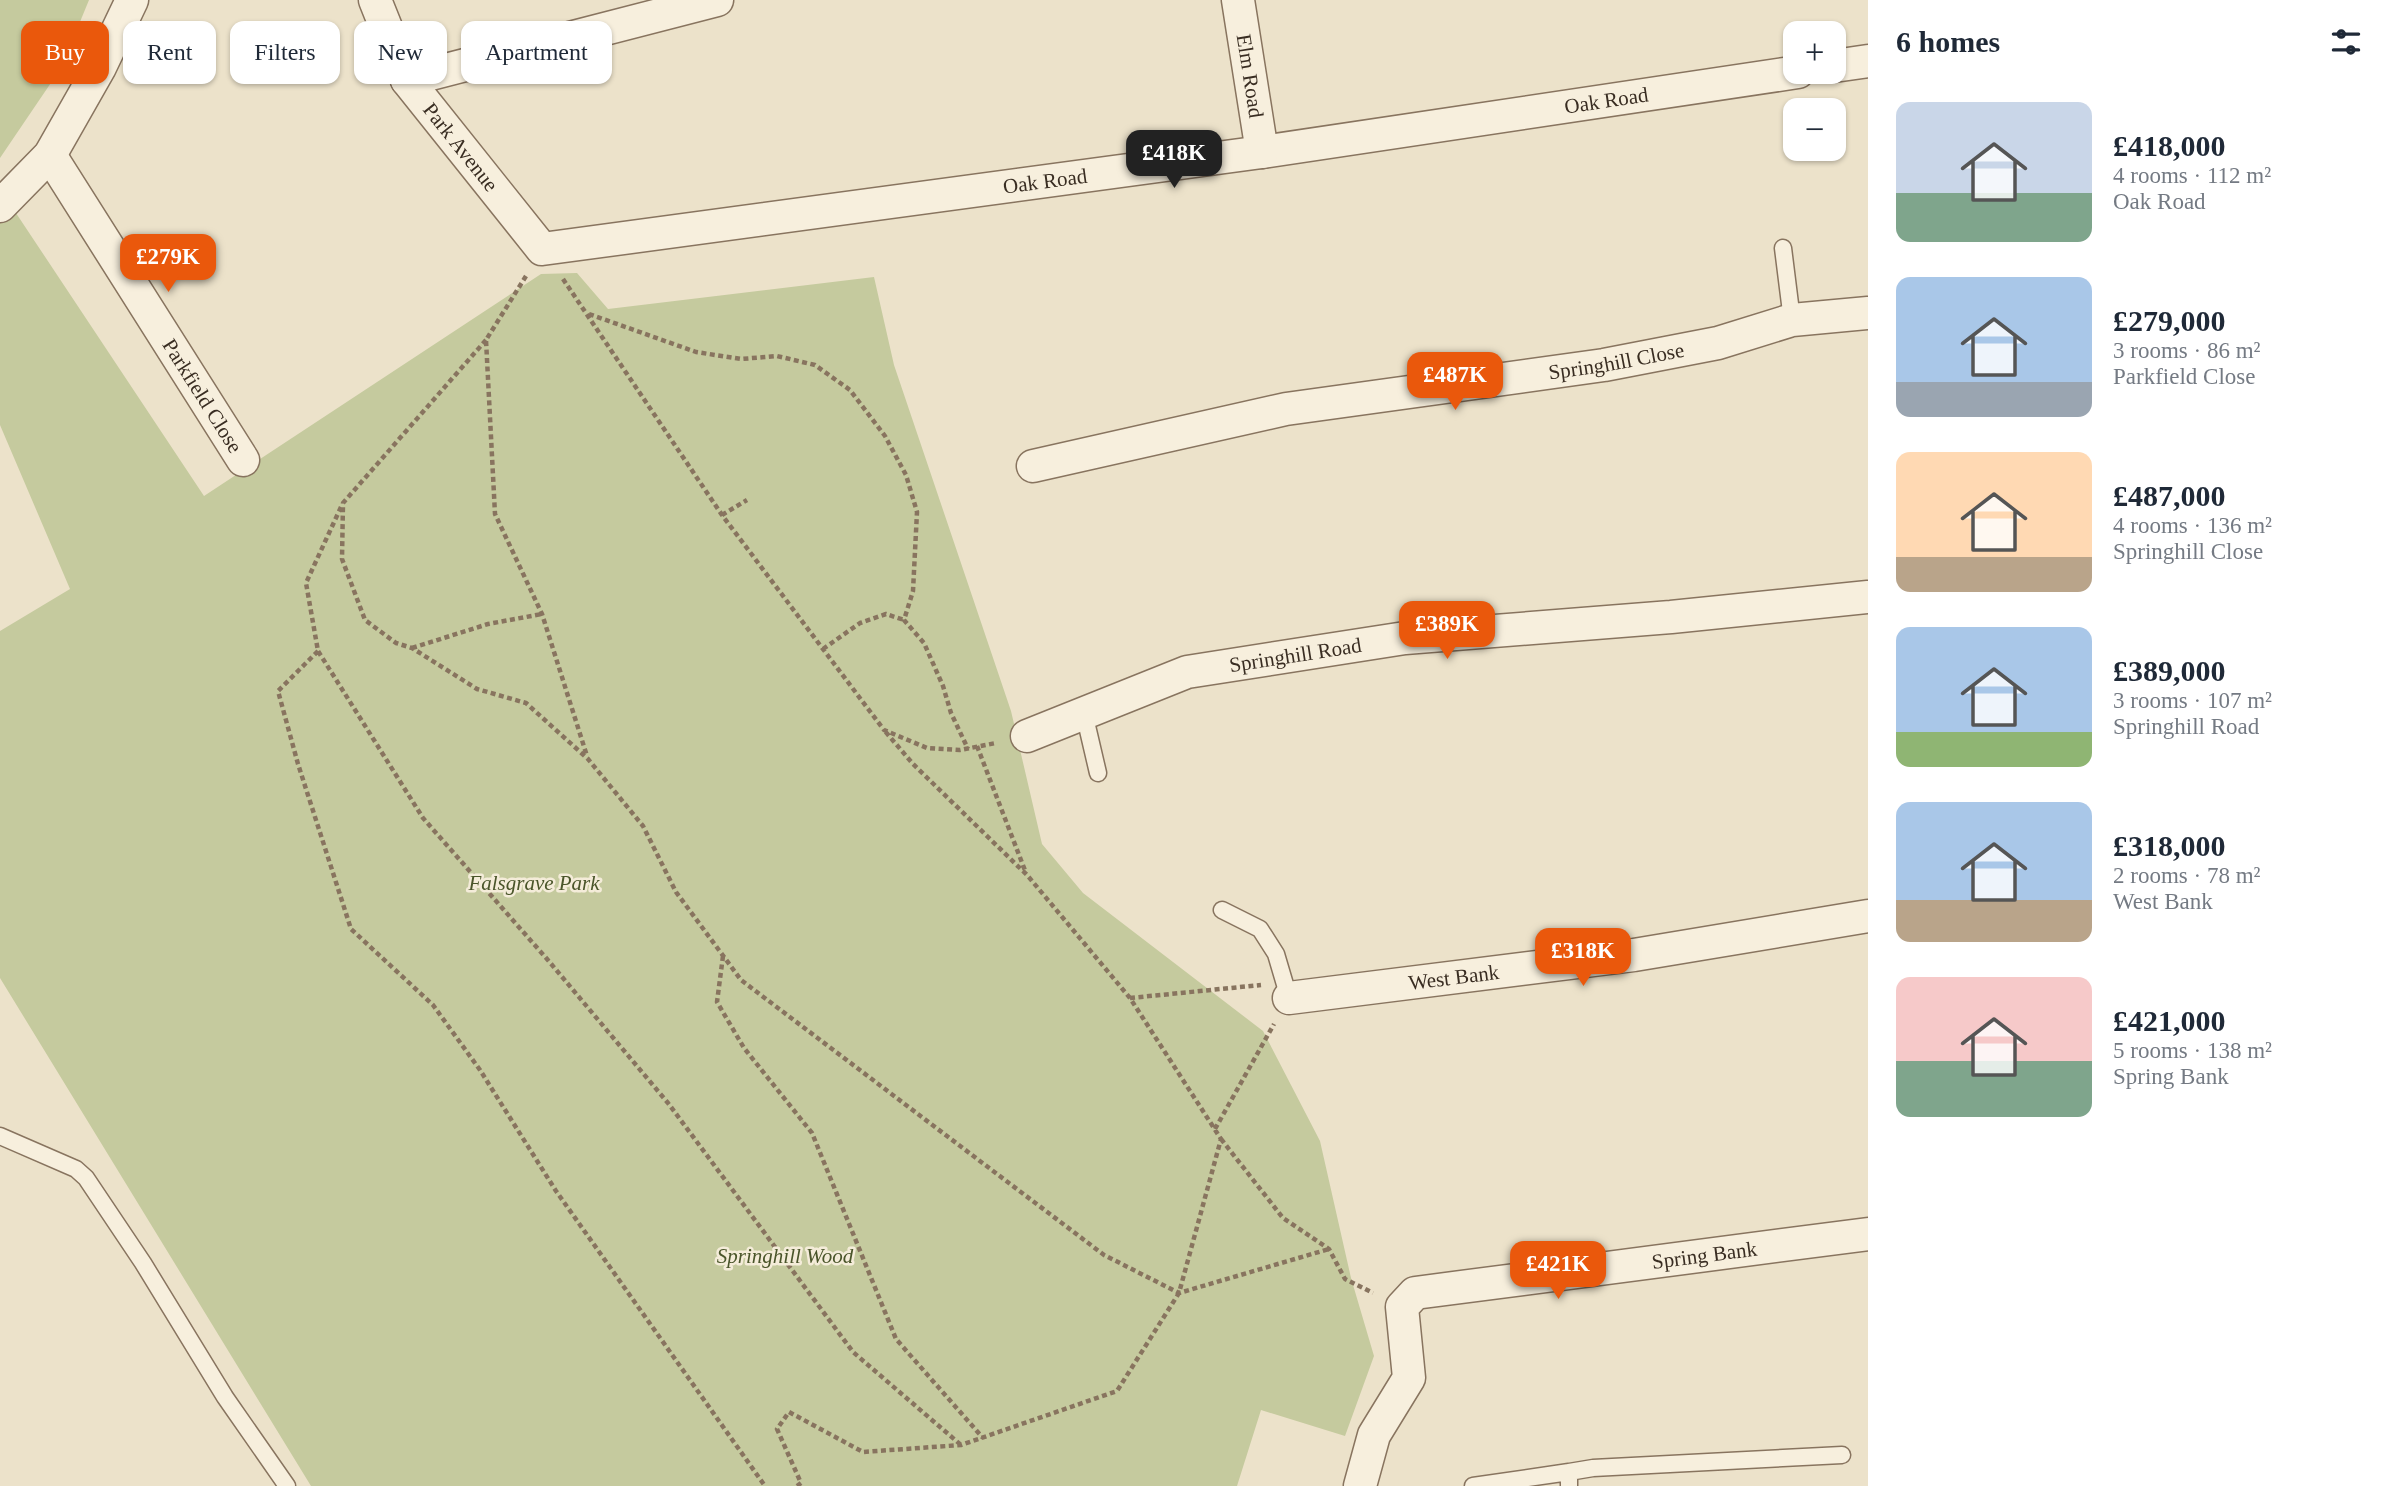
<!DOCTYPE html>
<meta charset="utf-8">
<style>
:root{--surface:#fff;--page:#f2f2f3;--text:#1f2937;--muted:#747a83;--accent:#ea580c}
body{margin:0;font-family:"Times New Roman",serif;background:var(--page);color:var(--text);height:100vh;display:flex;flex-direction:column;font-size:26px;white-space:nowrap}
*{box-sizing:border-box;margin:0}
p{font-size:23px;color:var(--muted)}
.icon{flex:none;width:38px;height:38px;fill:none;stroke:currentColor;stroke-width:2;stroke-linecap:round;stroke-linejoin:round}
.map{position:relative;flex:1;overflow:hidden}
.details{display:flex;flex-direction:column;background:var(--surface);width:525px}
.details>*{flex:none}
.banner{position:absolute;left:21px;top:21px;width:665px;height:63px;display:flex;gap:14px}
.tools{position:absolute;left:1783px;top:21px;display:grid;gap:14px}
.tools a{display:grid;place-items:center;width:63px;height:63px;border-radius:14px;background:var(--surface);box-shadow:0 2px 5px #0004;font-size:35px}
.price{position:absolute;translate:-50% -60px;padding:0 16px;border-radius:14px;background:var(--accent);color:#fff;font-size:23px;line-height:46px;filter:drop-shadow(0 2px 4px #0008)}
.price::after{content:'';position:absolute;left:50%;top:42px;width:21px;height:16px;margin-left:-10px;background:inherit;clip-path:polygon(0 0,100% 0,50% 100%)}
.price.current{background:#222;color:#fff}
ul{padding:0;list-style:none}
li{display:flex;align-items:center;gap:21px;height:175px;padding:0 28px}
li span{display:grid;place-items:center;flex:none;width:196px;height:140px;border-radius:14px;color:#555}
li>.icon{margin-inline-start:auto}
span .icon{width:84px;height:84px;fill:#fffc;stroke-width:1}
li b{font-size:30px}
h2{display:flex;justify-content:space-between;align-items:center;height:84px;padding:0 28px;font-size:30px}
.tag{padding:0 24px;border-radius:14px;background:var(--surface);box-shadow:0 2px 5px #0004;font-size:24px;line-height:63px}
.tag.current{background:var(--accent);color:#fff}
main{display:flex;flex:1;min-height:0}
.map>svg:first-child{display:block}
.green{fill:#c5ca9e}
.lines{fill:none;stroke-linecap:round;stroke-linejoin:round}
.lane-casing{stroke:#88745f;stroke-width:19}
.street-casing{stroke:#88745f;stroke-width:35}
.path{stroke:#88745f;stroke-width:4.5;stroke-dasharray:5 3.5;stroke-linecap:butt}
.lane{stroke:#f7efdd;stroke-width:16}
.street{stroke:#f7efdd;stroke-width:32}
.labels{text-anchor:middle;stroke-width:5;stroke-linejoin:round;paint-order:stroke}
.street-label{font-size:21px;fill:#392d22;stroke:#f4ecd9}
.park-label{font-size:21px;font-style:italic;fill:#4a552a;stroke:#f4ecd9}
</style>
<main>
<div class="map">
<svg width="1868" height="1486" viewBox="0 0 1868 1486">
<rect width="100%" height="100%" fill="#ece2ca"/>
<!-- green -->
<path class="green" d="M0,0H89L61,68L0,158Z
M0,189L204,496L541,274L577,273L608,309L874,277L894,365L1011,711L1042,844L1083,893L1263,1031L1320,1141L1351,1278L1374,1356L1345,1436L1261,1410L1237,1486H311L0,978V631L70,589L0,425Z"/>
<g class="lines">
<!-- lane casing -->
<g class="lane-casing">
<path id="lane" d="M1783,248L1792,320
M1084,713L1098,773
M1222,910L1260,929L1276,954L1289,998
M0,1136L76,1169L86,1178L143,1263L225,1397L287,1486
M1569,1472L1593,1468L1842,1455
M1473,1486L1569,1472V1486"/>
</g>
<!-- street casing -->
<g class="street-casing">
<g id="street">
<path id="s1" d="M375,0L407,80L542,249L1262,152L1798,72"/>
<path id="s2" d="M1238,0L1262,152"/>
<path d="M1834,66L1868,61"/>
<path d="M407,80L717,0"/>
<path id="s3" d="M50,155L243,460"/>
<path d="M0,206L50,155L100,67L132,0"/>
<path id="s4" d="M1033,466L1286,409L1604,365L1718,343L1792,320L1868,313"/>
<path id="s5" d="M1027,736L1187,672L1405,638L1671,617L1868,597"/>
<path id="s6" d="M1289,998L1634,955L1868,916"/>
<path id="s7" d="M1360,1486L1374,1435L1409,1378L1402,1307L1415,1293L1868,1234"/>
</g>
</g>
<!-- path -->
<path class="path" d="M526,276L486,340L495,514L542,614L587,756
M563,279L722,515L884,730L927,748L960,750L996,743
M589,314L696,352L741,359L777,356L815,365L850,390L885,436L906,475L917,512L913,591L904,620L924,643L943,686L951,713L968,749
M486,340L343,503L342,559L365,620L396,643L412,648L477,689L526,703L588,759L643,826L676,892L741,980L1104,1255L1179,1293L1329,1249
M341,507L306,583L318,651L423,818L547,959L668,1103L853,1352L961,1445
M722,515L747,500
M412,648L488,624L542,614
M823,649L860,623L886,614L904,620
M318,651L278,691L298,764L351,929L433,1005L480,1070L556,1191L765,1486
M977,746L1026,873
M723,956L717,1002L744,1048L812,1133L896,1339L983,1438
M1130,998L1261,985
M1215,1129L1274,1024
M1221,1139L1283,1218L1329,1249L1345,1279L1373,1293
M797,1486L801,1483L777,1429L789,1412L863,1452L961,1445L1117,1391L1179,1293L1221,1139L1130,998L1027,875L913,764L884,730"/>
<!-- lane -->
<use href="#lane" class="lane"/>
<!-- street -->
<use href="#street" class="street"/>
</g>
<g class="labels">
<!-- street labels -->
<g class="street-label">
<text dy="7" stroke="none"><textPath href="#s2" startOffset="77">Elm Road</textPath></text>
<text dy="7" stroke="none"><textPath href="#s1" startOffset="1377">Oak Road</textPath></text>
<text dy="7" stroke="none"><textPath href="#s1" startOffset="172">Park Avenue</textPath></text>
<text dy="7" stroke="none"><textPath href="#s1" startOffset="810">Oak Road</textPath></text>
<text dy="7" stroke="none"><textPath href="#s4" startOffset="593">Springhill Close</textPath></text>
<text dy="7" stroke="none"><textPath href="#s3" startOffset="285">Parkfield Close</textPath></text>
<text dy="7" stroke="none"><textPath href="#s5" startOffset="282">Springhill Road</textPath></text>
<text dy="7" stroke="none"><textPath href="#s6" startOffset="166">West Bank</textPath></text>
<text dy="7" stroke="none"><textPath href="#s7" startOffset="502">Spring Bank</textPath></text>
</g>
<!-- park labels -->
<g class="park-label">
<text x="534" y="890">Falsgrave Park</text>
<text x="785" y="1263">Springhill Wood</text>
</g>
</g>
</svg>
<div class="tools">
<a>+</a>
<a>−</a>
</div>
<b class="price current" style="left:1174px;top:190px">£418K</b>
<b class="price" style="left:168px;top:294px">£279K</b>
<b class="price" style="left:1455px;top:412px">£487K</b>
<b class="price" style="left:1447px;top:661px">£389K</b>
<b class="price" style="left:1583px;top:988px">£318K</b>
<b class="price" style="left:1558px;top:1301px">£421K</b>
<div class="banner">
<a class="tag current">Buy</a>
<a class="tag">Rent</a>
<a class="tag">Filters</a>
<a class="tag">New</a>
<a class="tag">Apartment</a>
</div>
</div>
<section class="details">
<h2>6 homes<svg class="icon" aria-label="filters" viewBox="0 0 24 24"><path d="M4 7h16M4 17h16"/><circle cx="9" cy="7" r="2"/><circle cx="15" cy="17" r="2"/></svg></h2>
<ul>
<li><span style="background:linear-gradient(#c9d6e8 65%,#7fa58c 0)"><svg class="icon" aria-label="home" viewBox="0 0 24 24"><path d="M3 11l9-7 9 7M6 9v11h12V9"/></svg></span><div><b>£418,000</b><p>4 rooms · 112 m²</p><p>Oak Road</p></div></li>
<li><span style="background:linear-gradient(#a9c7e8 75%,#9aa5b1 0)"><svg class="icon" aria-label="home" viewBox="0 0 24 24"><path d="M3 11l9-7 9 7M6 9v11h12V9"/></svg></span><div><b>£279,000</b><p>3 rooms · 86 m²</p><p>Parkfield Close</p></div></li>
<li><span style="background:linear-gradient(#ffd9b3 75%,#b9a48a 0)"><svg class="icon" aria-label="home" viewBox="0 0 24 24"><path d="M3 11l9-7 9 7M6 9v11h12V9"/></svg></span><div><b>£487,000</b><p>4 rooms · 136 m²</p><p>Springhill Close</p></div></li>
<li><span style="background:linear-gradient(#a9c7e8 75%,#8fb573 0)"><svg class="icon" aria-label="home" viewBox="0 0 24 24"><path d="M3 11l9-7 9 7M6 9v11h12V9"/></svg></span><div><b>£389,000</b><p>3 rooms · 107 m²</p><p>Springhill Road</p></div></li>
<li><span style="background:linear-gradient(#a9c7e8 70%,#b9a48a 0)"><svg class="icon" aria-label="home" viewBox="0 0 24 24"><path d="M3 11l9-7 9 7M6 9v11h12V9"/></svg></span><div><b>£318,000</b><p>2 rooms · 78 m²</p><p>West Bank</p></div></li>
<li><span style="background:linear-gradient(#f6c9c9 60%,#7fa58c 0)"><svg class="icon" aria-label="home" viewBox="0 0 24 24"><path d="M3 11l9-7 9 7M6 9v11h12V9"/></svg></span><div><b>£421,000</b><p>5 rooms · 138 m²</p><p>Spring Bank</p></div></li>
</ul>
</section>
</main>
